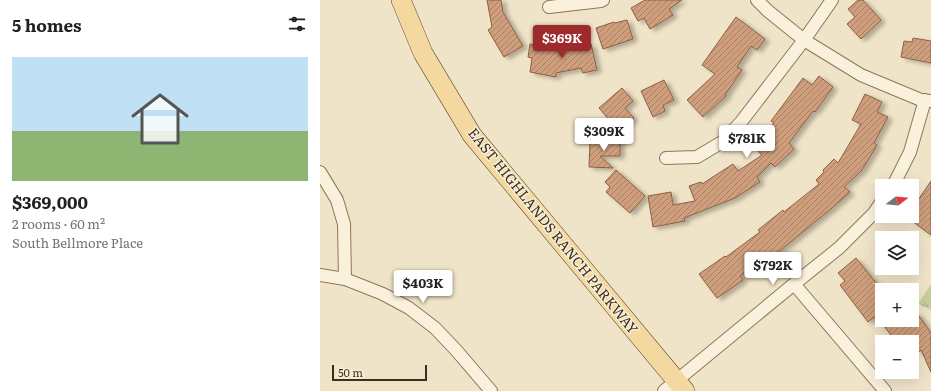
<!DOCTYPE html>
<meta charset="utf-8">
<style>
:root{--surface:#fff;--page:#f6f6f6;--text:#202124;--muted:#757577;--accent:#9e2a2b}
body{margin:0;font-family:Literata,serif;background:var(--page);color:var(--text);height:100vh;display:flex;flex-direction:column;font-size:15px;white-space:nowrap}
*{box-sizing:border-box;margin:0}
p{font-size:13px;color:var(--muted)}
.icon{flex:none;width:22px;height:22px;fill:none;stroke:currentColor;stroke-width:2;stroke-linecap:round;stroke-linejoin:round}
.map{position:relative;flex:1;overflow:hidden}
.side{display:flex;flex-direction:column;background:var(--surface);width:320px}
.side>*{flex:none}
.needle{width:26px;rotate:74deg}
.buttons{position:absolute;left:555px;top:179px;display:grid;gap:8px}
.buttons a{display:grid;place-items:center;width:44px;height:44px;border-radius:0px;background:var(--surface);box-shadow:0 4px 16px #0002;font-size:20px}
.scale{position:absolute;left:12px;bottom:10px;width:95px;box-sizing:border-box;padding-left:4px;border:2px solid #3d2e20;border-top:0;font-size:11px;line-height:14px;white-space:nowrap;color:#3d2e20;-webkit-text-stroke:3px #f7eed8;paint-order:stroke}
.price{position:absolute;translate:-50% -34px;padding:0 9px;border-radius:4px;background:#fff;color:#222;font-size:13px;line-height:26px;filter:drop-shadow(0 1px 2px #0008)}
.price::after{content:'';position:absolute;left:50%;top:24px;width:12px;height:9px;margin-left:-6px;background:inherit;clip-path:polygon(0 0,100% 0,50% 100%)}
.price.current{background:var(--accent);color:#fff}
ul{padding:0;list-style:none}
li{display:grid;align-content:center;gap:8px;height:212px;padding:0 12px}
li span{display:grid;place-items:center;height:124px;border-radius:0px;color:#555}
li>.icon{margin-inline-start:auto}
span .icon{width:72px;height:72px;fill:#fffc;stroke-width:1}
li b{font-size:17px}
h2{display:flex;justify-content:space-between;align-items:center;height:48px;padding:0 12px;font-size:17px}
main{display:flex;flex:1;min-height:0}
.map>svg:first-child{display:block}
.grass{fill:url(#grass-tufts)}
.building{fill:url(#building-hatch);stroke:#8d5f41;filter:url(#shadow)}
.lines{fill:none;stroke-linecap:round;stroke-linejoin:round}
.minor-casing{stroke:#8d765c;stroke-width:14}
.primary-casing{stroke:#5b4430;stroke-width:20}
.minor{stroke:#faf1dc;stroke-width:12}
.primary{stroke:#f3d9a0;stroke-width:19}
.labels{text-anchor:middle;stroke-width:3;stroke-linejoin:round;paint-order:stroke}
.street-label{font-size:14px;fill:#3d2e20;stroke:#f7eed8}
</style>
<main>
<section class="side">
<h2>5 homes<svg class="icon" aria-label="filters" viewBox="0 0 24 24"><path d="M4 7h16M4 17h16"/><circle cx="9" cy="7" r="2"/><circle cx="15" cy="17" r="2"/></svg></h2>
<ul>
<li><span style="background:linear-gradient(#bfe0f5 60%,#8fb573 0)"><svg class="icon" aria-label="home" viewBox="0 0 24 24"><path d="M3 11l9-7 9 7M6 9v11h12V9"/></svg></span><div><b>$369,000</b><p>2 rooms · 60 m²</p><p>South Bellmore Place</p></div></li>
</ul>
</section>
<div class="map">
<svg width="611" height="391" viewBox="0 0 611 391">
<defs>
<pattern id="grass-tufts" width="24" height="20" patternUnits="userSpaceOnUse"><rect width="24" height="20" fill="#c9cf9b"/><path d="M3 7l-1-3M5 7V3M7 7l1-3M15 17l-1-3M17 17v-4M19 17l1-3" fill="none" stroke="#aeb285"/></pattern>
<pattern id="building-hatch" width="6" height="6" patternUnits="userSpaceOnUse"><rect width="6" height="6" fill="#cf9f7d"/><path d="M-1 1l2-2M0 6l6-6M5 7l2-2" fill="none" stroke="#a98266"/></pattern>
<filter id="shadow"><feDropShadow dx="4.5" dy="2.5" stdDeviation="2" flood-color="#0004"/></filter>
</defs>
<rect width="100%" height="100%" fill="#f0e4c8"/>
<!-- grass -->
<path class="grass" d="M611,284V310L598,304Z"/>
<!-- building -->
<path class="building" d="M167,0H181L183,12L203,46L184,57L168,30L172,27Z
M325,0H362L349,9L353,15L330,29L324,18L318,21L311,8Z
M538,0H543L561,20L541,39L527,24L535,17L528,9Z
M416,17L445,39L437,50L431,46L417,67L422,70L405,95L406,96L383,117L367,100L395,74L382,65Z
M307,20L313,39L283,49L276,28L294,22L295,23Z
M593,38L611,41V63L581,57L584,41L592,42Z
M258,41L259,47L271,44L277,70L263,73L261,68L236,73V77L210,72L212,58L208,57L210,44L245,50L244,44Z
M499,76L513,87L495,112L493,111L469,143L474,149L455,167L451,163L437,177L440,182L415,198L364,218L365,221L333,227L328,196L351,192L353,205L375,201L369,186L381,182L382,184L413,164L418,171L442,155L431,144L454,123L451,121L483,78L492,85Z
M344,80L354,100L343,105L345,111L333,117L321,91Z
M302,88L313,101L305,108L314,118L299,131L279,108Z
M545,94L562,102L557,112L568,117L554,143L557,145L542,170L524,187L530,192L512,208L451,258H452L440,267L437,263L420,276L423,280L397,298L379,274L405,256L406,257L440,232L438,230L463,210L464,212L499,184L496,180L504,172L503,170L514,159L518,163L541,124L532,120Z
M288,137H300V156H280L293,168L269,167L270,140L288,141Z
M296,170L325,196L310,213L286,192L290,187L285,182Z
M611,181V235L592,221V209Z
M536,258L562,290V320H592V316L597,313L611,333V372L601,350L599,352L592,342H576L562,323V327L554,317L548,322L520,285L525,281L518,273Z"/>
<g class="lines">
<!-- minor casing -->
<g class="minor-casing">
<path id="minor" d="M437,0L448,11L484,40L541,75L601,100L611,101
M229,7L281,1L283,0
M346,158L377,157L402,142L421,122L484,40L512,0
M0,172L17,200L24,224L25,279
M573,186L590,152L605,100
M0,275L25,279L63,294L89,308L115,328L136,350L171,391
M474,284L565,391
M344,391L474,284L519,248L554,213L562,201"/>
</g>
<!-- primary casing -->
<g class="primary-casing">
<path id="primary" d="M81,0L103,53L152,135L365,391"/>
</g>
<!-- minor -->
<use href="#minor" class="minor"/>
<!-- primary -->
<use href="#primary" class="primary"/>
</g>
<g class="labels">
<!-- street labels -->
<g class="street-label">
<text transform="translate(233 231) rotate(51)" y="5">EAST HIGHLANDS RANCH PARKWAY</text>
</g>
</g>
</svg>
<div class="buttons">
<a><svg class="needle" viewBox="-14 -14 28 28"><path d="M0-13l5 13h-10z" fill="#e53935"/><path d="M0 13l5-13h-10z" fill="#757577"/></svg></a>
<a><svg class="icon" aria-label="layers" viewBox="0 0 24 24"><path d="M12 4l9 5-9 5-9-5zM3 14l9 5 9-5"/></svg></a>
<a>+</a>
<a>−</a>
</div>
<div class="scale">50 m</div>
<b class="price current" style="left:242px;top:59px">$369K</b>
<b class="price" style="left:284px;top:152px">$309K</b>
<b class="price" style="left:427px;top:159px">$781K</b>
<b class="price" style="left:453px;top:286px">$792K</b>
<b class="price" style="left:103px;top:304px">$403K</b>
</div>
</main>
